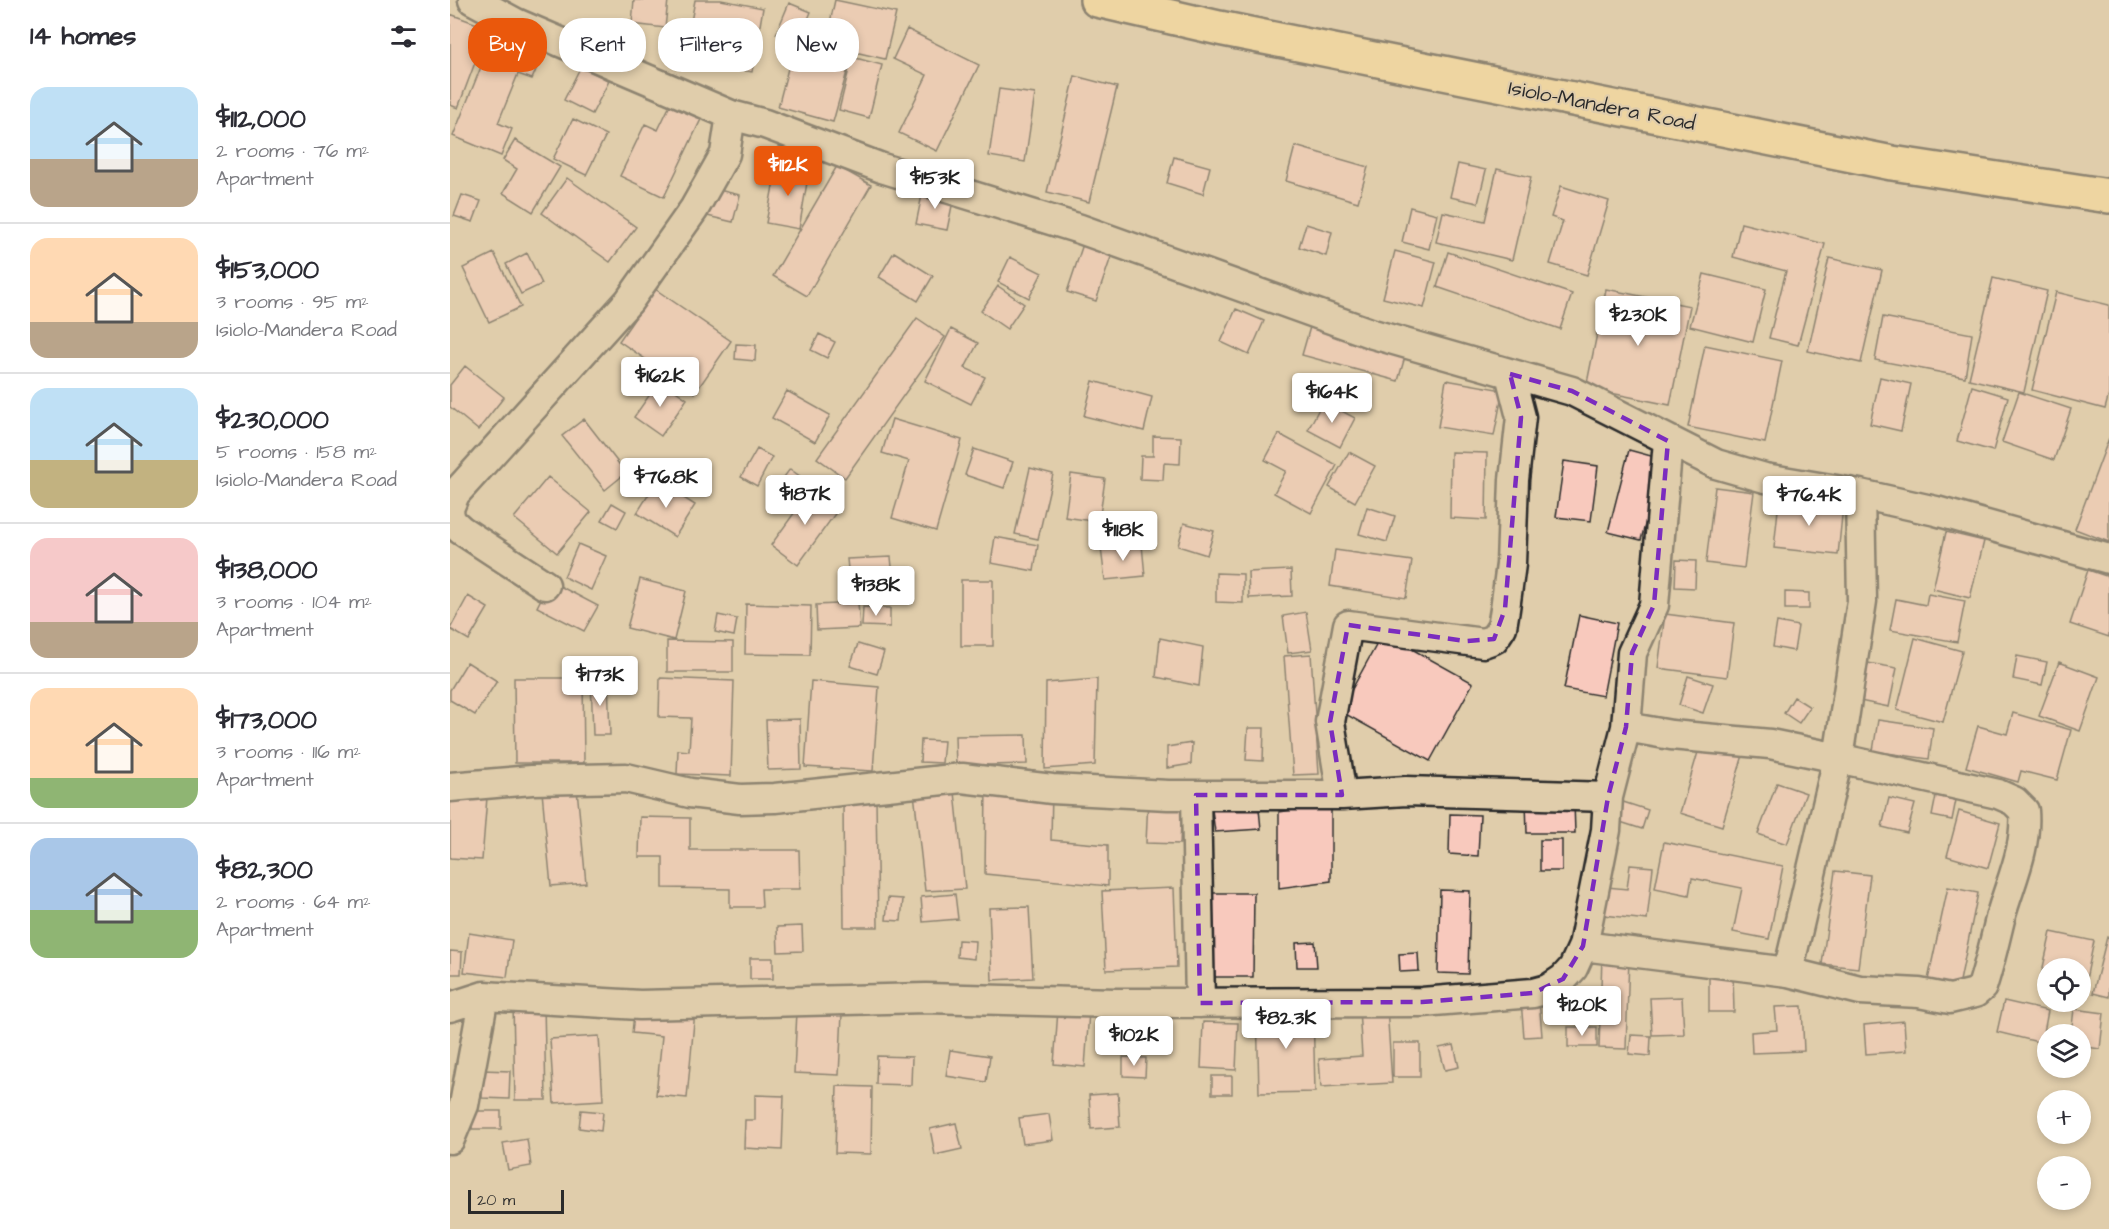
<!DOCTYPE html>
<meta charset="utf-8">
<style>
:root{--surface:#fff;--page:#f2f2f3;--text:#2b2b33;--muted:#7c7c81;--line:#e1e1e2;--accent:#ea580c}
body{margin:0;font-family:"Architects Daughter",sans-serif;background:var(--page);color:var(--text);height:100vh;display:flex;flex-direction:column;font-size:22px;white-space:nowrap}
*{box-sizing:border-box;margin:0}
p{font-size:20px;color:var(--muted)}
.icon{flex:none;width:33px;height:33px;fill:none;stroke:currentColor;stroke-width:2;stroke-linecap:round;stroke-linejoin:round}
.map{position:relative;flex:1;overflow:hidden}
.side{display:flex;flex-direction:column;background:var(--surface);width:450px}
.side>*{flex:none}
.banner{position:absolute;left:18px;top:18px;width:570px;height:54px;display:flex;gap:12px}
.controls{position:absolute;left:1587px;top:958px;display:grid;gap:12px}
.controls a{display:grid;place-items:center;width:54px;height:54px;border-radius:50%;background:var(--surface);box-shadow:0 3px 9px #0003;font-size:30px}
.scale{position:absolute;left:18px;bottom:15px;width:96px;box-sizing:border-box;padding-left:6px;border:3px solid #2b2b2b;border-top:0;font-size:16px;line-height:21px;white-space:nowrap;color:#2b2b2b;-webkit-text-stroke:4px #e0cdab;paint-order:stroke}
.price{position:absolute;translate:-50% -51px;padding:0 14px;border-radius:6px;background:#fff;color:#222;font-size:20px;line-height:39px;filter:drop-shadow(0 2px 3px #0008)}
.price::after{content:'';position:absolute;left:50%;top:36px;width:18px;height:14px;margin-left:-9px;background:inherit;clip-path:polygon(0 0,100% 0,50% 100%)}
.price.active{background:var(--accent);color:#fff}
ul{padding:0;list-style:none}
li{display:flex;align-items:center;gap:18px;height:150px;padding:0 30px}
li+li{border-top:2px solid var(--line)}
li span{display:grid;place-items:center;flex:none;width:168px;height:120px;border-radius:18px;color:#555}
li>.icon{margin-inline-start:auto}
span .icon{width:72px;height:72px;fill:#fffc;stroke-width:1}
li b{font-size:26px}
h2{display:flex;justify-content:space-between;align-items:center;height:72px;padding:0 30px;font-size:26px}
.chip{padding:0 21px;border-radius:24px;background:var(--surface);box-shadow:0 3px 9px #0003;font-size:21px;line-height:54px}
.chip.active{background:var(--accent);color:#fff}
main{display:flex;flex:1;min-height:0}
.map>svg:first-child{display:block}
.building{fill:#f8c9bd;stroke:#2b2b2b;stroke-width:1.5}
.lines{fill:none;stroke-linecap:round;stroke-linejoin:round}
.street-casing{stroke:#2b2b2b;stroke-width:33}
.highway-casing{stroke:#2b2b2b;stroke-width:38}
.street{stroke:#e0cdab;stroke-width:28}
.highway{stroke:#fedd96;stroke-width:33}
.marked{fill:none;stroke:#7b2cbf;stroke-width:4.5;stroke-dasharray:12 8;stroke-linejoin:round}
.labels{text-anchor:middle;stroke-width:4.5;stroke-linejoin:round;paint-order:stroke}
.street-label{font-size:21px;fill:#2b2b2b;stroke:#e0cdab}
</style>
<main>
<section class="side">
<h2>14 homes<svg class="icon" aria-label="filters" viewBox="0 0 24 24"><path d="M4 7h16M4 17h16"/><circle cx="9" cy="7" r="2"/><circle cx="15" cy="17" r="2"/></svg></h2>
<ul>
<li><span style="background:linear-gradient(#bfe0f5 60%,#b9a48a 0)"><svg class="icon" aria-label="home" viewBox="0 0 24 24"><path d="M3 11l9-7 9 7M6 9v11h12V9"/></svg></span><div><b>$112,000</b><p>2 rooms · 76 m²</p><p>Apartment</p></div></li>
<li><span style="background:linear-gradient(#ffd9b3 70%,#b9a48a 0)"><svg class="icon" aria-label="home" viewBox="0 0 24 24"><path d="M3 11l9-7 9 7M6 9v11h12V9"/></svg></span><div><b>$153,000</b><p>3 rooms · 95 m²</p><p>Isiolo-Mandera Road</p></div></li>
<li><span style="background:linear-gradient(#bfe0f5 60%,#c2b280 0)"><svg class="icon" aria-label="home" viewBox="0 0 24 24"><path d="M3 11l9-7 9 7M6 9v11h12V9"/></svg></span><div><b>$230,000</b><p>5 rooms · 158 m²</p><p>Isiolo-Mandera Road</p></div></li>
<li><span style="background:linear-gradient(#f6c9c9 70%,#b9a48a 0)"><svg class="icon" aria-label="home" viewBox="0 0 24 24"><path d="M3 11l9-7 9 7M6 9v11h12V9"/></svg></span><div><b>$138,000</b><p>3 rooms · 104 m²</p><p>Apartment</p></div></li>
<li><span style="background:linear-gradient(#ffd9b3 75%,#8fb573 0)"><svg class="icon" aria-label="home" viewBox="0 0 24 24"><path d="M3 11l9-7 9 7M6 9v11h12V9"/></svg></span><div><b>$173,000</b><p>3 rooms · 116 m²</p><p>Apartment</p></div></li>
<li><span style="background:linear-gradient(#a9c7e8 60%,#8fb573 0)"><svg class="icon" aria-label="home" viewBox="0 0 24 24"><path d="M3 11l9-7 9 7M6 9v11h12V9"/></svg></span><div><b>$82,300</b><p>2 rooms · 64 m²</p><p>Apartment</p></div></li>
</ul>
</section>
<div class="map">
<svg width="1659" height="1229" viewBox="0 0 1659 1229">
<rect width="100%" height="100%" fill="#e0cdab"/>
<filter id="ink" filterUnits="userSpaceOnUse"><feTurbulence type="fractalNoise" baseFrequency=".0167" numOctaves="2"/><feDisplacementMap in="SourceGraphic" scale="12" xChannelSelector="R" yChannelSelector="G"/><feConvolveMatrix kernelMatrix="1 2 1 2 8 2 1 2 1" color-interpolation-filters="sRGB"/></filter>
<g filter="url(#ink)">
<!-- building -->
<path class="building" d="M184,0H218L215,28L182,24Z
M245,0H271L313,8L302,72L234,60Z
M385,0L446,13L435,59L375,45Z
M339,3L361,12L348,43L326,34Z
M0,14L38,28L8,108L0,105Z
M457,29L529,65L487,151L449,133L477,75L443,59Z
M44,35L93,54L82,79L68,74L48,123L62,129L51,156L3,136Z
M342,53L398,68L383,122L328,107Z
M402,57L432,65L419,118L389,110Z
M131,66L159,81L142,114L114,100Z
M625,76L667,87L639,202L597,192Z
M549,89L585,94L575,162L539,156Z
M222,101L253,115L214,197L170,176L195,124L208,130Z
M123,119L156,135L136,175L103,159Z
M65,140L110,167L83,212L53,193L67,169L53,160Z
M845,146L918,167L908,202L836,181Z
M724,157L760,167L753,194L717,183Z
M1008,164L1036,170L1028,203L1000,197Z
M327,165L359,171L349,229L316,223Z
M387,166L421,185L357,296L323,276Z
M1047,169L1081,177L1062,260L986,242L993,212L1035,221Z
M117,178L186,227L160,262L92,213Z
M1111,186L1159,201L1137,275L1100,264L1113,221L1101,217Z
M260,188L290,195L283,222L253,215Z
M473,190L504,196L497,230L466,224Z
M12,195L31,201L23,222L4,216Z
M960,207L987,214L979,249L952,242Z
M1291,223L1375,244L1348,345L1319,338L1336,271L1283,257Z
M856,224L882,232L876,256L849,247Z
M633,244L662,254L646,301L617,292Z
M945,251L986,262L974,308L933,298Z
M444,252L483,276L468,301L429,277Z
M998,252L1122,294L1110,329L987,287Z
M44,253L71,307L39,322L13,268Z
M77,253L92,284L71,294L56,264Z
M560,257L592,273L579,298L548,282Z
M1379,258L1432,270L1411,363L1358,351Z
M1254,274L1316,289L1303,342L1240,326Z
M1543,278L1597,291L1574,392L1519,379Z
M548,286L574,304L557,329L531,311Z
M205,289L281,341L245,393L169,341Z
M1156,289L1240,306L1220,405L1136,388Z
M1606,292L1659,305V394L1655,409L1582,390Z
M786,309L814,321L799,355L771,342Z
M1433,317L1522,334L1515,377L1425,360Z
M467,318L495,337L395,478L367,458Z
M860,327L956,353L948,381L852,355Z
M501,329L528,343L515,368L535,377L521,404L475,381Z
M369,334L385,342L377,358L361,350Z
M286,344L306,345L305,361L285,359Z
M1255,345L1332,361L1315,443L1238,427Z
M15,366L54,397L28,430L0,407V385Z
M1430,377L1461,384L1451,431L1420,424Z
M210,380L237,399L211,436L184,417Z
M996,380L1053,390L1044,436L988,427Z
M643,381L702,397L694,431L634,416Z
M1522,386L1558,397L1543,451L1507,441Z
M337,391L380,415L365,442L322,418Z
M1569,392L1621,409L1604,460L1552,442Z
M873,401L905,418L890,447L858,430Z
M134,419L176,473L155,490L112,436Z
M442,419L512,440L486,531L442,518L459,461L432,453Z
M829,434L887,465L861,513L824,493L836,471L815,460Z
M703,436L731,437L730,464L714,463L713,480L690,479L691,456H703Z
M1659,438V542L1625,529Z
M307,449L322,457L307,486L291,477Z
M524,449L563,462L554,488L515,475Z
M1179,450L1212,459L1191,540L1158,532Z
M899,452L925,466L905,502L879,487Z
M1001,452L1037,453L1036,520L1000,518Z
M1114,461L1148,466L1141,521L1106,517Z
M580,468L603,474L588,539L565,534Z
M340,469L355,480L340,501L325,489Z
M621,474L655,479L649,522L615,517Z
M98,477L141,512L107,553L64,518Z
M207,481L245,505L225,537L187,513Z
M363,487L390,507L348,565L321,545Z
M1265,487L1304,492L1294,568L1256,563Z
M1329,500L1393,506L1388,555L1324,548Z
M162,503L176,511L167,528L152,520Z
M917,507L945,516L937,542L909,534Z
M734,523L764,531L757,555L728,546Z
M1496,532L1534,541L1520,598L1483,589Z
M545,537L588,545L584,571L541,563Z
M128,544L156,556L141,590L114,577Z
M692,545L695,576L655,580L651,548Z
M885,550L962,561L956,598L880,586Z
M441,557L443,576L399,579L397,559Z
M1226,560L1246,561L1245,588L1225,587Z
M841,570L842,596L799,598L798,572Z
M1638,570L1659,577V637L1620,624Z
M766,573L793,574V603L766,602Z
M190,579L236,591L224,640L177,628Z
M511,580H543V646H511Z
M100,581L148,606L134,631L87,607Z
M1335,592L1359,593V609H1335Z
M1478,594L1515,601L1507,642L1440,630L1446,599L1476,605Z
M18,596L38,608L19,640L0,629Z
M408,603L410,628L367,630L366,605Z
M296,604L361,606L360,655L295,654Z
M413,607L440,608V627L412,626Z
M856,612L862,650L838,653L833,616Z
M1215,614L1284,623L1277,677L1208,668Z
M268,615L287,619L284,636L265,632Z
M1129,615L1167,623L1153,696L1114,689Z
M1327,622L1348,626L1344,651L1323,647Z
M933,633L1023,683L980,761L890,711Z
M710,638L753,647L749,686L706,677Z
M1465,638L1512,651L1493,722L1447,710Z
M217,641L283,642V672H217Z
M408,644L434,652L427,674L400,666Z
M861,654L869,774L843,775L834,656Z
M1567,656L1597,662L1592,685L1563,679Z
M17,662L47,681L25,715L0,700V690Z
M1412,662L1447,668L1439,707L1405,700Z
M1609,662L1649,677L1630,731L1589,716Z
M1238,676L1263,684L1253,713L1229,705Z
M64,678H133L134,763H65Z
M210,678L284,681L281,776L227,774L228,750L239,751L241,718L209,717Z
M141,679H158L160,735H143Z
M647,679L645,765L595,769L596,683Z
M361,681L429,687L423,771L355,767Z
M1344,697L1360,707L1349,723L1334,713Z
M1563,713L1621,730L1607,780L1571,771L1568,782L1516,767L1528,726L1557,734Z
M350,719L351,769L318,770L316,720Z
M1428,720L1483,728L1479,759L1423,751Z
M798,728H814L813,761L796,760Z
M576,735L577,764L506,766L505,736Z
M471,740L494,741L492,763L470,762Z
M1251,742L1293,755L1272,826L1230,813Z
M742,743L741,764L717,768V747Z
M1327,783L1356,793L1337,844L1308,834Z
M536,784L602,790L601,840L658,845V886L535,874Z
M127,789L136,883L101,886L92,792Z
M505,792L515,889L475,891L464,793Z
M0,795L37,797L32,860L0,858Z
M1486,796L1506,800L1502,820L1482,816Z
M1439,798L1465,804L1457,833L1432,827Z
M698,799L732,800L730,844L696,843Z
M808,799L811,829L765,832L761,802Z
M426,800L428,927H394L393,801Z
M1167,800L1198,810L1192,829L1161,819Z
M1076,802H1124L1125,833H1077Z
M881,805V881L829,888V812Z
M1509,811L1550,823L1538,868L1497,856Z
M1000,814L1030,815L1028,856L999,854Z
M190,817L240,818V850H349L350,889H311L312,907H280V889L213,888V857H189Z
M1090,840H1112V871H1090Z
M1214,842L1333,866L1319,939L1283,932L1292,888L1242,878L1239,895L1205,888Z
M1180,865L1203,867L1197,920L1154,915L1157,887L1177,889Z
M1385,871L1420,875L1408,968L1372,964Z
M1498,887L1528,893L1509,986L1478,980Z
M724,888L727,967L656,970L652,891Z
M990,890L1020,891L1018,974L988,973Z
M761,893H804L803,977H760Z
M505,894L508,919L473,922L471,897Z
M438,898L453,899L451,921L436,920Z
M579,907L583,978L542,980L539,908Z
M352,926L353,951L328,952L327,927Z
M1601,932L1644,941L1633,994H1630V969H1598V987L1589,985Z
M19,933L62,940L57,977L14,972Z
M1657,937L1659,938V997L1643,993Z
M508,940L525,941L524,959L507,957Z
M865,942L867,967H847L846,943Z
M0,951L12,952L11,974H0Z
M968,953L969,971L950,972L949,954Z
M1152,956L1179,957L1176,1049L1149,1048Z
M300,958H323V979H300Z
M1259,974H1283L1284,1012H1259Z
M1232,997L1234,1034L1202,1035L1200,998Z
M1089,999L1092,1036L1074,1037L1071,1001Z
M1554,1001L1598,1011L1592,1043L1547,1032Z
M63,1004H94L96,1100H65Z
M185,1005L245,1011L237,1098L206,1095L212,1036L182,1033Z
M1352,1006L1354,1051L1302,1053L1301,1032L1327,1030L1325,1007Z
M863,1007L865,1092L809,1093L807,1008Z
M937,1007L942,1083L871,1087L869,1059L912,1056L909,1009Z
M1624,1009L1654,1013L1650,1049L1630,1046V1035H1621Z
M608,1010L639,1012L635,1067L604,1064Z
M347,1011L392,1014L389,1075L344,1073Z
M1454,1021L1456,1051L1416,1054L1414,1025Z
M753,1022L788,1023L786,1070L751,1068Z
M1118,1027H1147V1047H1118Z
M1181,1035L1201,1036L1200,1056L1179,1054Z
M149,1036L153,1100L104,1103L100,1039Z
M943,1043H970V1077H943Z
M1004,1045L1009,1067L995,1070L989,1048Z
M500,1050L540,1056L536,1082L496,1076Z
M427,1056L462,1057L461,1085L426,1084Z
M673,1057L696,1058L695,1077L673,1076Z
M32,1070L60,1071L59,1099L32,1098Z
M762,1076H782V1094H762Z
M387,1086L422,1087L421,1154L385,1153Z
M668,1093L670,1127L641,1129L639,1095Z
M305,1095L334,1096L332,1150L294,1148L295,1120H305Z
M131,1110L153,1112L151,1131L129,1128Z
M22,1111H51V1129H22Z
M599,1114L603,1140L573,1144L569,1118Z
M506,1123L512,1149L485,1155L480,1129Z
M77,1139L81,1166L58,1170L53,1143Z"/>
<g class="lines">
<!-- street casing -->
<g class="street-casing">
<path id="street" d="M23,0L66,23L281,115L315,124L432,168L630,229L923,334L1122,391L1266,464L1315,478L1410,494L1486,511L1659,559
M0,506L5,494L179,301L244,209L275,154L281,115
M0,516V520L11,530L95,585
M1176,727L1221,735L1320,744L1388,758L1412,601L1410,494
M0,787L82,780L176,778L240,793L290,799L325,798L512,778L602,789L718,795H892L956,791L1158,797
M746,795L750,1003
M892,795L880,722L898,625L1033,643L1044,639L1052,627L1055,609L1061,564L1064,480L1071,417L1060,374
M1133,946L1338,972L1410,990L1469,993L1500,999L1525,993L1532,987C1540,963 1545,939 1551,915C1561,880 1577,848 1574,811L1564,801L1548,794L1388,758L1338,972
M0,1007L34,996L190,1005L476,998L666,1003L972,1002L1083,993L1098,989L1113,979L1123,968L1133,946L1156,830L1158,797L1176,727L1182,653L1204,605L1218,441
M0,1139L14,1105L34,996"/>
</g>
<!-- highway casing -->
<g class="highway-casing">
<path id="highway" d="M647,0L769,28L1442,163L1659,196"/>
</g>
<!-- street -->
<use href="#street" class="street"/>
<!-- highway -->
<use href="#highway" class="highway"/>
</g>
</g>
<!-- marked area -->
<path d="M0 0H1659V1229H0ZM1060,374L1122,391L1218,441L1204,605L1182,653L1176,727L1158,797L1133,946L1113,979L1083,993L972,1002L750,1003L746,795H892L880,722L898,625L1016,641L1044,639L1055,609L1071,417Z" fill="#e0cdab" fill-opacity=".55" fill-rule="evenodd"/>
<path class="marked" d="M1060,374L1122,391L1218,441L1204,605L1182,653L1176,727L1158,797L1133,946L1113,979L1083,993L972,1002L750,1003L746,795H892L880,722L898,625L1016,641L1044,639L1055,609L1071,417Z"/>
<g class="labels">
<!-- street labels -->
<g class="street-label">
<text transform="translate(1152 105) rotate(11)" y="7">Isiolo-Mandera Road</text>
</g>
</g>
</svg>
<div class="controls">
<a><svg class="icon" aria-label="locate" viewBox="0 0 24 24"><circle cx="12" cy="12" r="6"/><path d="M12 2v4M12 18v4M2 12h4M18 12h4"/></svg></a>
<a><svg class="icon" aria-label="layers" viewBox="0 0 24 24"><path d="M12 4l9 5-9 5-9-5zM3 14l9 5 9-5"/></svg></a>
<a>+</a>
<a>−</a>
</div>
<div class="scale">20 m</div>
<b class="price active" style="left:338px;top:197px">$112K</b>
<b class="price" style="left:485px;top:210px">$153K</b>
<b class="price" style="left:1188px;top:347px">$230K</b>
<b class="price" style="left:210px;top:408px">$162K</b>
<b class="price" style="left:882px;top:424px">$164K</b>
<b class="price" style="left:216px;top:509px">$76.8K</b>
<b class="price" style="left:355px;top:526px">$187K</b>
<b class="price" style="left:1359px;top:527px">$76.4K</b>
<b class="price" style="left:673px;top:562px">$118K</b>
<b class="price" style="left:426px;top:617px">$138K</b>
<b class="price" style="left:150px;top:707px">$173K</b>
<b class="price" style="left:1132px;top:1037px">$120K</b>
<b class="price" style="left:836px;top:1050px">$82.3K</b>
<b class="price" style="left:684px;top:1067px">$102K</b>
<div class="banner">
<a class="chip active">Buy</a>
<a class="chip">Rent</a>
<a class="chip">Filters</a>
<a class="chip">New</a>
</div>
</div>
</main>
